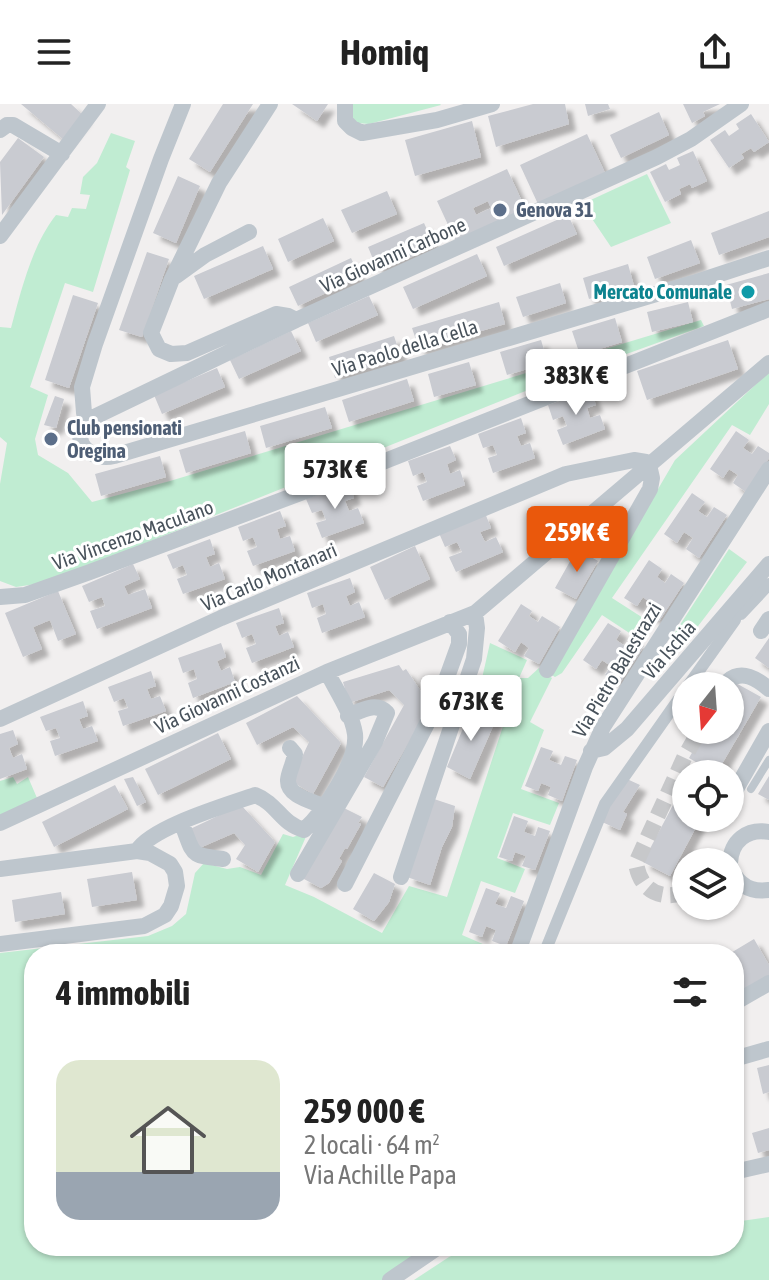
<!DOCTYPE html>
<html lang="it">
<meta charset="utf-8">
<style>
:root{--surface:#fff;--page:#f2f2f2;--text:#222;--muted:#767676;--accent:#ea580c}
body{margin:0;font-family:"Asap Condensed",sans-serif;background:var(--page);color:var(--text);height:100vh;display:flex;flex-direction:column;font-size:30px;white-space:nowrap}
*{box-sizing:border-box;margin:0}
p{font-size:26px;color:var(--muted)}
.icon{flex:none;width:44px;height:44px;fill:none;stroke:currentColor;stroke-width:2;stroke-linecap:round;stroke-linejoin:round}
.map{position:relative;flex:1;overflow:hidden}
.sheet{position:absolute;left:24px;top:840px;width:720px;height:312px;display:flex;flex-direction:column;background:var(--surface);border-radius:32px;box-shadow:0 2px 6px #0004}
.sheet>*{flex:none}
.needle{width:52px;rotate:197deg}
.buttons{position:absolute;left:672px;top:568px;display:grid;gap:16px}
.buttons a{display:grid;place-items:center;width:72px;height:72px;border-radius:50%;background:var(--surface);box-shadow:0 2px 6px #0004;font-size:40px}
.price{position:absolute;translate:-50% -68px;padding:0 18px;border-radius:8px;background:#fff;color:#222;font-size:26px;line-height:52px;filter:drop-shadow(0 2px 4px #0008)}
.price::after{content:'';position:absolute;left:50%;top:48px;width:24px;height:18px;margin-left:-12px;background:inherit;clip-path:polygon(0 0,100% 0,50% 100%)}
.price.active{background:var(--accent);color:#fff}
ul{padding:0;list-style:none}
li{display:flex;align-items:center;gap:24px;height:200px;padding:0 32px}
li span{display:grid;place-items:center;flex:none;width:224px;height:160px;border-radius:24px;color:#555}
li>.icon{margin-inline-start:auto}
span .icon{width:96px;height:96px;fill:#fffc;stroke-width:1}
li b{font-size:34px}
h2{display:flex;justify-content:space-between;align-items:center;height:96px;padding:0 32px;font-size:34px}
header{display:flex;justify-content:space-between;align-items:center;height:104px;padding:0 32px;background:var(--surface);font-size:36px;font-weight:700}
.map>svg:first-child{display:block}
.green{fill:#c0ecd2}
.building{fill:#c9cbd1;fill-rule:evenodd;filter:url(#shadow)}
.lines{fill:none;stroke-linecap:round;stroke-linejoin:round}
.minor-tunnel{stroke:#c7c8ca;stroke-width:16;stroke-dasharray:16 8;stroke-linecap:butt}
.service{stroke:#bec6cd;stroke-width:8}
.pedestrian{stroke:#bec6cd;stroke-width:12}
.minor{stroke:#bec6cd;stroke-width:16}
.service-dot{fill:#5c6f8a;stroke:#fff;stroke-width:3}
.culture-dot{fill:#0f9aa8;stroke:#fff;stroke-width:3}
.labels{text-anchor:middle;stroke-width:6;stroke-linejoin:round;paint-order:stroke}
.service-label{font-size:20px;font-weight:bold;fill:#4e5e75;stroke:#fff;text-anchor:start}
.street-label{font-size:20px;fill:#48525b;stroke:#fff}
.culture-label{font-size:20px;font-weight:bold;fill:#0d838f;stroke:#fff;text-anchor:end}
</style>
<header><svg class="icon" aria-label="menu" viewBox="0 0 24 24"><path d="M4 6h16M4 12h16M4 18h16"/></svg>Homiq<svg class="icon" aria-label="share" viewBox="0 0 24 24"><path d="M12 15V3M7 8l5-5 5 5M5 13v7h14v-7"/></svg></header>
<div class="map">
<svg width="769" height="1176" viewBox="0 0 769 1176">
<defs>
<filter id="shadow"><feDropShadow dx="7" dy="7" stdDeviation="2" flood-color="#0004"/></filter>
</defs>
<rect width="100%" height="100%" fill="#f1efef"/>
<!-- green -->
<path class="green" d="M351,0H440L441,1L369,20L358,19L352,14Z
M111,29L135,37L126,63L130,66L93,188L65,179L30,283L48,291L35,335L38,351L68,369L92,398L170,377L701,216L704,222L538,282L111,453L36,480L16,483L0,477V380L7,339L0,333V223L11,224C21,187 32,141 56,111L68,113L72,104L86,105L90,91L80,90L83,73L97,59Z
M647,70L671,119L611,143L582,100Z
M769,268V300L750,331L732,321L612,494L651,519L640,536L602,511L562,569L555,573L550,570L675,356Z
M729,445L747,458L676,551L667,541Z
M490,539L527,556L519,574H528L539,564L552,574L530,618L544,626L521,685L559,699L550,721L513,709L497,754L525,765L515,789L481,777L462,831L506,850H34V1142H434L383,1176H0V849L148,832L172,822L186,810L195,769L204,759L227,765L240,763L261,771L283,730L293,733L308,728L285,781L314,793L382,829L409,782L447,793L508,607L478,592Z
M13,673L17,680L28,673L37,694L0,711V677Z
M769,1113V1176H414L449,1153L472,1142H734V1118Z"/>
<!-- building -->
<path class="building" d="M21,0H71L84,12L64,36Z
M223,0H253L210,68L189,55Z
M292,0H328L317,17Z
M533,0H565L569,20L496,43L488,12Z
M585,0H608L610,5L588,12Z
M683,0H720L703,8L705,12L692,19Z
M659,8L669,31L621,54L610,31Z
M751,10L769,38L754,48L751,44L741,50L744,54L729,64L710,36L725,26L729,32L739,25L736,20Z
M472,17L481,53L415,72L405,36Z
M587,30L605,69L538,100L520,61Z
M18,34L44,53L2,111L0,58Z
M693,47L707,77L692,84L690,80L679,85L681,90L665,98L650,68L666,60L669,66L680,61L677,54Z
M507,65L526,106L456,138L437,97ZM488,97L491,104L476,111L473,104Z
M178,72L200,82L176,139L153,129Z
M387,87L397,110L352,129L341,106Z
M769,107V133L719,151L711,129Z
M568,111L577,130L504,162L496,143Z
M323,114L334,137L288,158L278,135Z
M424,119L435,143L378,167L368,143Z
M691,136L700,159L655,175L647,153Z
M263,142L273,165L204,195L194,172Z
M147,148L169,155L142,233L119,226Z
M477,150L487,172L413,205L403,183Z
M351,154L360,173L298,202L289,183Z
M628,160L634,182L589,195L583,174Z
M769,169V195L732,205L726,181Z
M560,179L566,199L523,213L516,193Z
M73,191L98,199L69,284L45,276Z
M369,192L378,211L316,238L308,219Z
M499,198L505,220L419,245L412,224Z
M688,198L693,218L652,228L647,208Z
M615,214L622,238L580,251L572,227Z
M291,227L301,247L239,275L230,256Z
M394,232L401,253L335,274L329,253Z
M541,236L548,259L507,271L500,248Z
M728,236L738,265L647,296L637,267Z
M469,258L476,281L434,293L428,270Z
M217,264L225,283L162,310L154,291Z
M407,275L414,297L349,318L342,296Z
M590,286L596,301L587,304L590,314L600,311L605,325L563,341L557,326L567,322L563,312L553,316L548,301Z
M55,292L64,295L56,324L44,321Z
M325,303L332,324L266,344L260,322Z
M521,314L526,329L517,332L521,342L530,339L535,354L493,369L488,354L497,351L493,341L483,344L478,330Z
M245,327L251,349L186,369L179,346Z
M736,327L749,336L743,344L752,350L758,342L769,349V354L746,388L733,379L738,371L729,365L723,374L710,365Z
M450,342L456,356L447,360L450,370L460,366L465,381L423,397L417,382L427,378L423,368L413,372L408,357Z
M160,352L166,373L101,392L95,370Z
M349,379L354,394L345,397L349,407L358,404L364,419L322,434L316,419L326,416L322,406L312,409L306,395Z
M692,389L705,398L698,407L707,413L714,403L727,411L699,454L686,445L693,434L684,428L677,439L664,430Z
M280,407L286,422L277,425L280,435L290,432L295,447L253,462L247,447L257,443L253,433L243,437L238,423Z
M485,409L491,424L480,428L485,438L496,433L503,448L456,468L449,453L462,448L457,438L445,443L439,429Z
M210,435L215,450L206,453L210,463L219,459L225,475L183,490L177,475L187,471L183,461L173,465L167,451Z
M415,442L430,475L385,496L370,463Z
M577,445L598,457L576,495L555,484Z
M649,456L662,465L657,473L665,479L671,470L684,479L659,517L646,508L651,499L643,493L637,502L624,494Z
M133,460L140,475L124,482L128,491L145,485L152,504L97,525L90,507L105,502L102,493L89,498L82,482Z
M350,474L355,488L346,492L350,502L359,498L365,513L322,529L317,514L326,510L323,500L312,504L307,489Z
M58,487L76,530L58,537L50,516L33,523L42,545L23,553L5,509Z
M521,500L532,507L529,512L538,518L542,512L560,523L539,560L524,552L529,544L521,538L515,548L498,537Z
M279,504L284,519L275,522L279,532L288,528L294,543L252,559L246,544L256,540L252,530L242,534L236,519Z
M608,519L621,527L616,536L625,542L630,533L644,542L619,580L605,571L611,562L602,556L596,565L583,556Z
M769,534V564L755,554Z
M221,539L226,553L217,557L221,567L230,563L235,578L193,594L188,579L197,575L194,565L183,569L178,554Z
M399,561L403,567L406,565L430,601L383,683L364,673L404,601L389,586L349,599L343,578Z
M151,567L156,582L147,585L151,595L160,592L166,607L123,622L118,607L128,604L124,594L114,598L108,583Z
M734,578L761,593L716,670L689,654L705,626H730V584Z
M297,592L341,639L313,690L291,677L309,638L293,623L257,641L246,619Z
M83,597L88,612L79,615L83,625L92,622L98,637L55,652L50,637L60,634L56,624L46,627L40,613Z
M471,605L497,613L470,675L447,663Z
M13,626L18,640L9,644L13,654L22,650L27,665L0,675V630Z
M218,629L231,655L158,691L145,665Z
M541,643L553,647L549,656L561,661L565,652L577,656L562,697L548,691L551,683L541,679L538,687L525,682Z
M769,672V696L758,690Z
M133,673L146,698L137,702L124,675Z
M627,675L640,681L623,708L627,710L620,726L602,718L609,701Z
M684,680L686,681V714H701L670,772L643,758Z
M115,681L128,705L54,743L42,718Z
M434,695L455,702L452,723L442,743L430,781L407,773Z
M241,701L275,738L258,768L236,755L245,741L234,729L197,745L188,726Z
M342,703L362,713L358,719L361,720L347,745L345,744L339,755L342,757L329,779L321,784L302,774Z
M514,712L528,717L524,728L535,732L538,723L550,727L535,766L522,762L526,752L515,748L512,757L499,753Z
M132,768L137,796L92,803L87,775Z
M374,769L395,780L389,798L374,817L353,805Z
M486,784L500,789L495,800L506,804L511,792L524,797L506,842L492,837L496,826L486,822L482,833L469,828Z
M61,788L65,810L15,818L12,796Z
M754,835L769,861V871L734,891V850H729Z
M769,961V988L763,990L757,964Z
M769,1024V1046L758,1049L752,1029Z"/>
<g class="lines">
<!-- minor-tunnel -->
<path class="minor-tunnel" d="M686,788C661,797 640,787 636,759L685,652L700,626"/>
<!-- service -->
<path class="service" d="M751,685L769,656
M734,1076H738"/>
<!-- pedestrian -->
<path class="pedestrian" d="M741,510L769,480
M688,582L735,516
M544,850L605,700L686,585"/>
<!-- minor -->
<path class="minor" d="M270,0L219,79L172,175L151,229L159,245L171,250L187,249L276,210L288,212L296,216
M345,0V17L352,24L362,29L437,16L492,0
M741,0L691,35L657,53L296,216L88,316C68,336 90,358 114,352L693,179L769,154
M0,26L7,21H13L62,50
M0,132L98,0
M176,172L205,151L249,128
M88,316L84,309L82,283L95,240L161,55L183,0
M0,493L25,491L90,468L375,361L769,205
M761,527L769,515
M547,566L650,385L652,374L649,361
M728,577C742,565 757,575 769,585
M0,615L221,514L566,370L634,356L646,358L649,361
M290,644L295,650C294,659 289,667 288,676C287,692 312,697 323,702
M591,647L604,644L627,625L769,460
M736,685L769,627
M181,718C195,751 187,751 223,755
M0,719L327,568L475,509L769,259
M137,747C151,723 227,701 255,691C278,700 280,719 304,726C324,708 358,657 355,630C352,609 336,586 327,568
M730,759C731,737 747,724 769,728
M730,761C736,780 749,789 769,786
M0,765L137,747L150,749L170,760L175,768L177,782L171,802L165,811L144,822L0,840
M298,770L375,638L387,609C376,597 361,607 348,612
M401,773L474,555L477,524L475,509
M345,780L438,598L459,540V530L450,518
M517,850L585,663L603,623L769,365
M734,899L769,879
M734,955L769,945
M734,1068L769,1060
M390,1176L440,1142"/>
</g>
<!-- markers -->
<g class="service-dot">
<circle cx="500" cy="106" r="8"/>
<circle cx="51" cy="335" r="8"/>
</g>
<circle class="culture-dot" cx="748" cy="188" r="8"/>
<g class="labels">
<!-- service labels -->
<g class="service-label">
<text x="516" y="113">Genova 31</text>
<text x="67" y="331">Club pensionati<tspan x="67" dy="23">Oregina</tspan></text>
</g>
<!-- street labels -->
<g class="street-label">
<text transform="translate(393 151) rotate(-24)" y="7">Via Giovanni Carbone</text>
<text transform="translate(405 244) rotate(-17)" y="7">Via Paolo della Cella</text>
<text transform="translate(133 431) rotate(-20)" y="7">Via Vincenzo Maculano</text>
<text transform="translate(269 473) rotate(-23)" y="7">Via Carlo Montanari</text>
<text transform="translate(669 546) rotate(-49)" y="7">Via Ischia</text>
<text transform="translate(617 566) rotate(-59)" y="7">Via Pietro Balestrazzi</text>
<text transform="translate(227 591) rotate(-25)" y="7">Via Giovanni Costanzi</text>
</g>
<!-- culture labels -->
<g class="culture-label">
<text x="732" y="195">Mercato Comunale</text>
</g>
</g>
</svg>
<div class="buttons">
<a><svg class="needle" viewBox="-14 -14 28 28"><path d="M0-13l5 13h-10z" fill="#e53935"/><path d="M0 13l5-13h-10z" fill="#767676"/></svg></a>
<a><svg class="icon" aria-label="locate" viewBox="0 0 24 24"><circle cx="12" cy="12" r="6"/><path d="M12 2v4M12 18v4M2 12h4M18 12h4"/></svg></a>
<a><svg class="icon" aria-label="layers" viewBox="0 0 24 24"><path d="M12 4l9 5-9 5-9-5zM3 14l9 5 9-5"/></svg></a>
</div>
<b class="price" style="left:576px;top:313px">383K €</b>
<b class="price" style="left:335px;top:407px">573K €</b>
<b class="price active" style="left:577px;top:470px">259K €</b>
<b class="price" style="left:471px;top:639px">673K €</b>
<section class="sheet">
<h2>4 immobili<svg class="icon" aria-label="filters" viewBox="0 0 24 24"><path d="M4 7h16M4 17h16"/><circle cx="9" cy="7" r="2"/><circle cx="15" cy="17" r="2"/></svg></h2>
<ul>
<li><span style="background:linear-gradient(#dfe7d0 70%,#9aa5b1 0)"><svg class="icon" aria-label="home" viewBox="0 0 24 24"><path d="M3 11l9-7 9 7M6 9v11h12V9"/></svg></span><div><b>259 000 €</b><p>2 locali · 64 m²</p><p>Via Achille Papa</p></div></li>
</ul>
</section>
</div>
